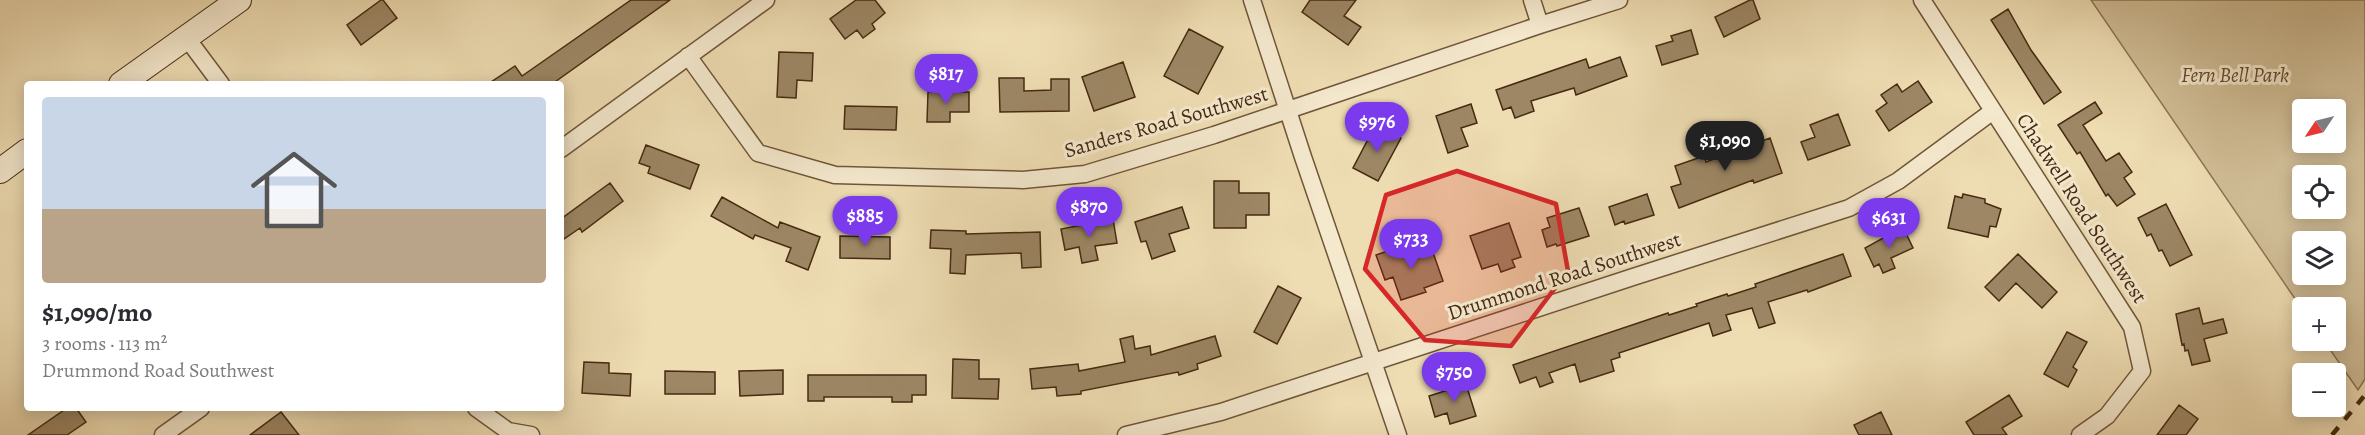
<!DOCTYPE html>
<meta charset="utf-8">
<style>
:root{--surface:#fff;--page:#f2f2f3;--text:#2b2b33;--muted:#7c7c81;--accent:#7c3aed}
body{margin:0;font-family:Alegreya,serif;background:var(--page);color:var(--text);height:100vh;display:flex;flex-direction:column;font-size:22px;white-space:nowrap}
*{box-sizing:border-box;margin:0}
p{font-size:20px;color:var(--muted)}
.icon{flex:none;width:33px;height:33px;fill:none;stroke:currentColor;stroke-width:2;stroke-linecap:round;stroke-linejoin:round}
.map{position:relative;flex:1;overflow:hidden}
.details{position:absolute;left:24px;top:81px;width:540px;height:330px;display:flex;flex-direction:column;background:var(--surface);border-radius:6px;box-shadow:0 3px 15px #0003}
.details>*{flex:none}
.needle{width:39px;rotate:235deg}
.tools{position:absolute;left:2292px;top:99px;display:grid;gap:12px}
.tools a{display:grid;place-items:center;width:54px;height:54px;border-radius:6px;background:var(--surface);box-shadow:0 3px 15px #0003;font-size:30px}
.price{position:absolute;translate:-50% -51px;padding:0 14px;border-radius:21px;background:var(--accent);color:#fff;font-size:20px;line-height:39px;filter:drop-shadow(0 2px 3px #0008)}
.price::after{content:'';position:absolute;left:50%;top:36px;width:18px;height:14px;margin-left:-9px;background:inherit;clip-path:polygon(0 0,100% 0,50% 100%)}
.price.selected{background:#222;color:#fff}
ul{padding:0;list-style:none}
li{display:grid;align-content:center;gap:12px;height:318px;padding:0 18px}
li span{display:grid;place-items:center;height:186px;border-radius:6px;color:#555}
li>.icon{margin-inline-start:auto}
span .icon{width:108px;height:108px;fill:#fffc;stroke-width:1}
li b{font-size:26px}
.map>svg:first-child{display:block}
.green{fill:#d1be97;stroke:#8c7454;stroke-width:1.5;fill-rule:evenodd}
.building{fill:#9d8765;stroke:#462a11;stroke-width:1.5}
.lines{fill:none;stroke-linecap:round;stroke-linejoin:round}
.street-casing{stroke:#705639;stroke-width:19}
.secondary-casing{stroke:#462a11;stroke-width:26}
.street{stroke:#f4e8cd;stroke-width:16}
.secondary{stroke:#f4e8cd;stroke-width:24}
.rail{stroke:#462a11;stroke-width:4.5;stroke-dasharray:10 10;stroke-linecap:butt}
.marked{fill:#d62828;fill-opacity:0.2;stroke:#d62828;stroke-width:4.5;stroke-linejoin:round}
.labels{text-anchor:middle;stroke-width:6;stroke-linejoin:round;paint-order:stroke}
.park-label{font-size:21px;font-style:italic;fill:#62482c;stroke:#f4e8cd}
.street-label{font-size:21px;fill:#462a11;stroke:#f4e8cd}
</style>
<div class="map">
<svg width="2365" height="435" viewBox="0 0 2365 435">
<rect width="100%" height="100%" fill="#eedcb2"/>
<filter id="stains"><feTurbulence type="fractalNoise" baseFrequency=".00333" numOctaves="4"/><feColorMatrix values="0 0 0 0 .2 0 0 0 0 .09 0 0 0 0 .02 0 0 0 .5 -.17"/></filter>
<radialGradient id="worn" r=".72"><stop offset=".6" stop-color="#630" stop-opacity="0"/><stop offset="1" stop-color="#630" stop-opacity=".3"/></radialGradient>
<!-- green -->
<path class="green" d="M2091,0H2365V379L2358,390L2324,341L2336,340V308L2302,309ZM2302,110H2336V142H2302ZM2302,176H2336V208H2302ZM2302,242H2336V274H2302Z"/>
<!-- building -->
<path class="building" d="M381,0H383L397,18L361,45L347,25Z
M631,0H670L552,84H488L515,66L522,76Z
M856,0H875L885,13L872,24L875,29L863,38L857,30L845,39L830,19Z
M1310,0H1356L1344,16L1361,27L1348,45L1302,12Z
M1750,0H1753L1760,19L1724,37L1715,17Z
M2008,9L2031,50L2061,92L2044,104L1991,20Z
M1189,29L1223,47L1198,94L1164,76Z
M1691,30L1698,54L1662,65L1656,46L1673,41L1671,36Z
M779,52L813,53L812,81L797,80L796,98L777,97Z
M1620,57L1627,76L1576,95L1574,88L1531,101L1534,111L1515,118L1511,107L1503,110L1496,90L1586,59L1589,68Z
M1123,62L1135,97L1094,111L1082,77Z
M999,78H1024V91L1051,90V79H1069V111L1000,112Z
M1918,81L1932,102L1889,131L1876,111L1887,103L1881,95L1897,84L1902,92Z
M928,92H969V112H950V122H927Z
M2095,102L2102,113L2083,125L2106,161L2119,153L2132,172L2124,178L2135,194L2117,206L2108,194L2106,196L2080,152L2077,154L2058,125Z
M1471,104L1477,123L1461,128L1468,146L1448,153L1436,116Z
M845,106L897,107L896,130L844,129Z
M1838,114L1850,145L1808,160L1801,142L1815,137L1810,125Z
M1376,124L1401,138L1378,181L1353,168Z
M1770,138L1782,173L1754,183L1753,180L1679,208L1671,187L1681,184L1675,166L1704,156L1706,162Z
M646,145L699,165L690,189L648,173L650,167L639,163Z
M1214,181H1239V193H1269V215H1246V228H1214Z
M610,183L623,201L582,232L580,228L561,241V219Z
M1647,194L1654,215L1625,224L1624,221L1615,225L1609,207Z
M1963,194L1985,199V203L2001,209L1996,227L1990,226L1988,237L1948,228L1955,196L1962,198Z
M722,197L778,228L780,222L820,237L808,270L786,261L791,248L755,235L753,239L711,216Z
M2166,204L2192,255L2170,266L2162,250L2159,251L2151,234L2147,236L2138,218Z
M1182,207L1189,228L1169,234L1175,251L1152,259L1146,241L1141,242L1135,222Z
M1579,208L1589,236L1557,246L1556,244L1547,247L1542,230L1550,227L1547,218Z
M1113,219L1117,243L1095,246L1098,260L1082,263L1079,247L1065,250L1061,229Z
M1509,223L1521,257L1512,260L1515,267L1501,272L1498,264L1482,269L1470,236Z
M1903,227L1913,248L1891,258L1895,268L1883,273L1879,264L1874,267L1865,248Z
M931,230L966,231V234L1040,232L1041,267L1022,268L1021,253L966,255L965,274L950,273L951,249L930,248Z
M840,236L890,237V259L840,258Z
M1430,244L1443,281L1424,288L1426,292L1401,300L1393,277L1385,280L1376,255L1397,248L1400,255Z
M1843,254L1851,276L1808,292L1807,290L1768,302L1775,323L1759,328L1752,308L1726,315L1731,330L1713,336L1709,323L1619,353L1620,357L1611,360L1614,371L1580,382L1575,364L1549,373L1553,382L1540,387L1536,377L1520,383L1513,365L1668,313L1669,315L1697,306L1696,304L1727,294L1728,296L1756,287L1755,284Z
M2018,254L2057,292L2042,308L2016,283L1999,301L1985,287Z
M1278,286L1301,298L1277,344L1254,332Z
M2199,308L2203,324L2223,319L2227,333L2204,339L2210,361L2192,365L2188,350L2185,351L2184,344L2182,345L2176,314Z
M2067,332L2087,342L2073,367L2077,370L2068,387L2044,374Z
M1133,336L1135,349L1150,346L1151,355L1215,336L1221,356L1197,364L1198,369L1179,375L1178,372L1081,391V394L1057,396L1056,387L1032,389L1030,369L1078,364L1079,371L1125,362L1120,339Z
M953,359L979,360V379H999L998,399L952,398Z
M584,362L609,363V373L631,374L630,396L582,393Z
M783,370V394L740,396L739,371Z
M665,371L715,372V394H665Z
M808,375H926V395H912V402H892V397H824V401H808Z
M1465,381L1476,416L1450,424L1447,413L1435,417L1429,396L1448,390L1447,387Z
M2009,395L2022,416L2002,428L2007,435H1974L1966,422Z
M2179,405L2198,419L2186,435H2157Z
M67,408H76L86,422L67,435H28Z
M281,412L299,435H250Z
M1881,412L1892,435H1859L1854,425Z"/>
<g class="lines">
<!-- street casing -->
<g class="street-casing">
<path id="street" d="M1252,0L1303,157L1398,435
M1532,0L1540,25
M1922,0L2132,327L2142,371L2107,416L2080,435
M186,37L221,84
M688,56L758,153L835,175L1023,180L1085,174L1214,135L1540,25L1619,0
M561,149L766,0
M476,408L508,431L531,435
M163,435L201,408
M1126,435L1221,412L1633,277L1849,208L1898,181L1993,111"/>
</g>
<!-- secondary casing -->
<g class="secondary-casing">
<path id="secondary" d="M121,84L239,0
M0,171L27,151"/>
</g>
<!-- street -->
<use href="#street" class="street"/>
<!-- secondary -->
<use href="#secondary" class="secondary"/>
<!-- rail -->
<path class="rail" d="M2332,435L2365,395"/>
</g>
<!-- marked area -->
<path class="marked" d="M1457,171L1556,204L1568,271L1511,346L1425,340L1365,269L1386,195Z"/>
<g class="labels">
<!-- park labels -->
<g class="park-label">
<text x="2235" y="82">Fern Bell Park</text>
</g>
<!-- street labels -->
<g class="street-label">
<text transform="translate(1166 122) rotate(-16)" y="7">Sanders Road Southwest</text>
<text transform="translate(2082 208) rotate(57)" y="7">Chadwell Road Southwest</text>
<text transform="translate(1564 276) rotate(-18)" y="7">Drummond Road Southwest</text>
</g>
</g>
<rect width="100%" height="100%" filter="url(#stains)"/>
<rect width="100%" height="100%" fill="url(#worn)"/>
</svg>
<div class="tools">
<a><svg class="needle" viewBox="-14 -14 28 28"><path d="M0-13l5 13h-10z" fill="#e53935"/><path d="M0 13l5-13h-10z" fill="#7c7c81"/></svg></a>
<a><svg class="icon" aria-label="locate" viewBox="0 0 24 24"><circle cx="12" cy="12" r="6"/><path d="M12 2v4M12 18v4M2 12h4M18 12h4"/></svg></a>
<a><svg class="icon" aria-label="layers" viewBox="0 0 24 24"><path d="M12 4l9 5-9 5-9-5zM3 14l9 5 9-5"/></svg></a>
<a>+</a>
<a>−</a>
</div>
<b class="price" style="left:946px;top:105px">$817</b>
<b class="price" style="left:1377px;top:153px">$976</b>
<b class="price selected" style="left:1725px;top:172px">$1,090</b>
<b class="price" style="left:1089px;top:238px">$870</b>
<b class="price" style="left:865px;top:247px">$885</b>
<b class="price" style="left:1889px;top:249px">$631</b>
<b class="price" style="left:1411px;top:270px">$733</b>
<b class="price" style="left:1454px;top:403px">$750</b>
<section class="details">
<ul>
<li><span style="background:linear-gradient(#c9d6e8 60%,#b9a48a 0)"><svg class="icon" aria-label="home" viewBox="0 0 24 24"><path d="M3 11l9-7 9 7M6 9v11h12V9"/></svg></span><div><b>$1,090/mo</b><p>3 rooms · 113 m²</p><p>Drummond Road Southwest</p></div></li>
</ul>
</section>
</div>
